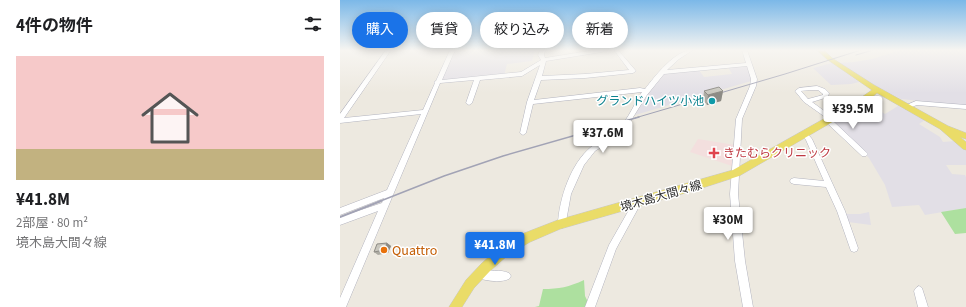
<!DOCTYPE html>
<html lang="ja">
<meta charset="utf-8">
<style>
:root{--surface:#fff;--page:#f2f2f2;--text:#202124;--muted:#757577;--accent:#1a73e8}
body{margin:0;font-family:"Source Sans 3","Noto Sans JP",sans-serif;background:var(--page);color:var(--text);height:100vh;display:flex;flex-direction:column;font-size:15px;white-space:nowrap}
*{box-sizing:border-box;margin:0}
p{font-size:13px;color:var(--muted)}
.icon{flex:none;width:22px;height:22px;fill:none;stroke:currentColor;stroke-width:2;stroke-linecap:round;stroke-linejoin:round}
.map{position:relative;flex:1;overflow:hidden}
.drawer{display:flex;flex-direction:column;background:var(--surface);width:340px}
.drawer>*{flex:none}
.hud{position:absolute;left:12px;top:12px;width:380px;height:36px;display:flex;gap:8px}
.price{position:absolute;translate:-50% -34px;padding:0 9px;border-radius:4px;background:#fff;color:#222;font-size:13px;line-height:26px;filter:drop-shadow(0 1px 2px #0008)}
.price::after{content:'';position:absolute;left:50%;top:24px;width:12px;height:9px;margin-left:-6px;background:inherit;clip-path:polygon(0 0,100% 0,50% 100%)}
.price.on{background:var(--accent);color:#fff}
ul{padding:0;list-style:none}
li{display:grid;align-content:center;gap:8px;height:212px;padding:0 16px}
li span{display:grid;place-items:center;height:124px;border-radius:0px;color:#555}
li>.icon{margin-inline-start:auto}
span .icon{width:72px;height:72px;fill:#fffc;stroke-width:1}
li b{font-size:17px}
h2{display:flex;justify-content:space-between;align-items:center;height:48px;padding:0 16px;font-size:17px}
.pill{padding:0 14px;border-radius:18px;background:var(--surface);box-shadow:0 2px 10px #0003;font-size:14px;line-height:36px}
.pill.on{background:var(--accent);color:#fff}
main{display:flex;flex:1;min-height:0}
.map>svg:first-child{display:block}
.industrial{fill:#e2dfe6}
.medical{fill:#f3dfde}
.green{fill:#ade09f}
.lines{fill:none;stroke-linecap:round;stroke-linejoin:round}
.minor-casing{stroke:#b3b4bf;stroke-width:1}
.major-casing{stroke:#c8c8c8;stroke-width:1}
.minor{fill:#fff;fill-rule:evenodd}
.major{fill:#eadc68;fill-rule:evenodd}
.rail-far2{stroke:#a2a3b5;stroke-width:1}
.rail-far1{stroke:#a2a3b5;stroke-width:1.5}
.rail{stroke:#a2a3b5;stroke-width:2}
.wall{fill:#adaba3}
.shaded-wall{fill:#8d8b85}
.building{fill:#c9c7be;stroke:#8d8b85}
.culture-dot{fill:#0f9aa8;stroke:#fff;stroke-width:1.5}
.health-dot{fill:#e0444e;stroke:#fff;stroke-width:1.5}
.food-dot{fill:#e8710a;stroke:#fff;stroke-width:1.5}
.labels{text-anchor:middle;stroke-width:3;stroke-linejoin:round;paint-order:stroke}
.culture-label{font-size:12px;fill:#0d838f;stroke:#fff;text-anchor:end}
.health-label{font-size:12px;fill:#be3a42;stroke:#fff;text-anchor:start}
.street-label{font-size:12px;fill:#2c2c2c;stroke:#fff}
.near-food-label{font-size:14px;fill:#c56008;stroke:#fff;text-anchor:start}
</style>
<main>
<section class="drawer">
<h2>4件の物件<svg class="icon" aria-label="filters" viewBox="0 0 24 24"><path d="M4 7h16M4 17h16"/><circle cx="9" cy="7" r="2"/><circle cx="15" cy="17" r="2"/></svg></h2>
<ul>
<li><span style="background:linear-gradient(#f6c9c9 75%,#c2b280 0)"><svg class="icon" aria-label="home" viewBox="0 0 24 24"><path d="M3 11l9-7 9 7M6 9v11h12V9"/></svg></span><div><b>¥41.8M</b><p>2部屋 · 80 m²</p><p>境木島大間々線</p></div></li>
</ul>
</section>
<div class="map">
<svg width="626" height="307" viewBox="0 0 626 307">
<rect width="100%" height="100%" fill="#ede9e0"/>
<!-- industrial -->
<path class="industrial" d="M114,50H195L192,61L167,64L164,76L104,81L101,80Z
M560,50H626V106L561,99L519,77L499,63L514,62L532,59Z
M492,63L519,82L511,84L491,85L473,68Z
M407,65L412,74L411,81L295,115L308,94L325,73L359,70L364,77L392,74L388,67Z
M525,102L545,114L558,106L585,120L579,124L600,137L603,142L615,141L626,151V165H606L612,174L625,175L626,177V208L585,215L579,205L552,207L545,185L529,158L493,122Z
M529,212L531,225L508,222L504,214H520Z"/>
<!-- medical -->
<path class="medical" d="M358,139L395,145L392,166L350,152Z"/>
<!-- green -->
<path class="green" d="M626,208V233L615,234L601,212Z
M244,280L245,296L248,302L246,307H195L199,306L203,289C219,289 229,287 244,280Z"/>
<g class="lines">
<!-- minor casing -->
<g class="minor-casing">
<path id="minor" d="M46,50H51L4,118L83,110L95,83L94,82L96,81L110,50H115L102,80L181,72L201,60L198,55L200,50H205L204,55L205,58L255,50H265L262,52L206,61L202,76L245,74L289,70L274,50H278L296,71L293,73L245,78L201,80L194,100L300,88L305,89C315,76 336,49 353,50L339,59L327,70L406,63L402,50H407L417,79L416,86L402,119L398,194L405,261L413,307H403L395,261L390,194L396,119L410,86L411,79L407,66L324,74L307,95L285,130L279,136L255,151L244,165L231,194L225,227L222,228L219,227L218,224C219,199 231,163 251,147C260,140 271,136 279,128C289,118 294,104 302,92L193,104L186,133L183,135L180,133L187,102L200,65L182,76L140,80L132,103L129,105L126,103L134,80L100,83L6,307H0V298L38,211L0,225V217L42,203L44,198L0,215V208L47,190L81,114L0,123V114Z
M477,86L485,89L489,93L488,97L472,102L494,118L495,119L493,121L526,152L528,154L526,156H522L487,123L486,121L488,119L464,102L455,91L459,88ZM470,90H478L483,94V95L468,99L461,91Z
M576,101L626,105V109L577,105L566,109L563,107L564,106Z
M463,133H467L472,139L505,211L518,248L517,251L514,252L511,251L497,211L486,187L454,184L451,183L450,181L451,179L454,178L484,181L466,140L462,135Z
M297,200L300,201L301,203L276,249L255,307H245L269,245L294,201Z
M139,269C149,272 160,269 169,273L171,276L169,279C160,283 145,281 136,277L134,274L136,271Z
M579,286L582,288L588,307H578L574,291L576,288Z"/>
</g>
<!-- major casing -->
<g class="major-casing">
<path id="major" d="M477,50H484L492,58L534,85L608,126L626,133V139L620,137L626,142V150L623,149L600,129L537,93L525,103L399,176L359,189L220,229L190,242L168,255L150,271L134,288L122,307H109L126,280L142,263L160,247L182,234L218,220L393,170L519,99L532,90L488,60Z"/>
</g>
<!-- minor -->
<use href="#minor" class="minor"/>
<!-- major -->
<use href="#major" class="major"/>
<!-- rail-far2 -->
<path class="rail-far2" d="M516,55L533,50
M295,118L445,74L521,50"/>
<!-- rail-far1 -->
<path class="rail-far1" d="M38,202L104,176L163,156L299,117"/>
<!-- rail -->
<path class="rail" d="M0,217L41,201"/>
</g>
<!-- wall -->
<path class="wall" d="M364,91H383L381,101L367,105L363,100Z
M47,243L51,246L48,253L38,255L34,252Z"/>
<!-- shaded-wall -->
<path class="shaded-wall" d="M383,91L381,101L367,105L368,95Z
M47,243L51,246L48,253L44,250Z"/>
<!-- building -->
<path class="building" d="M379,87L383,91L368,95L364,91Z
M47,243L44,250L34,252L37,244Z"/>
<!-- sky -->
<linearGradient id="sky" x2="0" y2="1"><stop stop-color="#7bb8e8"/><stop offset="0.54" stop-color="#f7f5f1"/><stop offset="1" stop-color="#f7f5f1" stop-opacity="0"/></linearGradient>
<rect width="626" height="93" fill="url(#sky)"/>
<!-- markers -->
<circle class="culture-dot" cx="372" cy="101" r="4"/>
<path class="health-dot" d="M372 147h4v4h4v4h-4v4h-4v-4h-4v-4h4z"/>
<circle class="food-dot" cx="44" cy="250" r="4"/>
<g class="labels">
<!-- culture labels -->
<g class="culture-label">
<text x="364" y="105">グランドハイツ小池</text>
</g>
<!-- health labels -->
<g class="health-label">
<text x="383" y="157">きたむらクリニック</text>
</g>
<!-- street labels -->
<g class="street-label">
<text transform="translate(321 196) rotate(-16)" y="4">境木島大間々線</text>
</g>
<!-- near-food labels -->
<g class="near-food-label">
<text x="52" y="255">Quattro</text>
</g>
</g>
</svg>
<b class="price" style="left:513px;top:130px">¥39.5M</b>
<b class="price" style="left:263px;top:154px">¥37.6M</b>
<b class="price" style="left:388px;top:241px">¥30M</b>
<b class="price on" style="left:155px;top:266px">¥41.8M</b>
<div class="hud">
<a class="pill on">購入</a>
<a class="pill">賃貸</a>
<a class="pill">絞り込み</a>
<a class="pill">新着</a>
</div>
</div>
</main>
